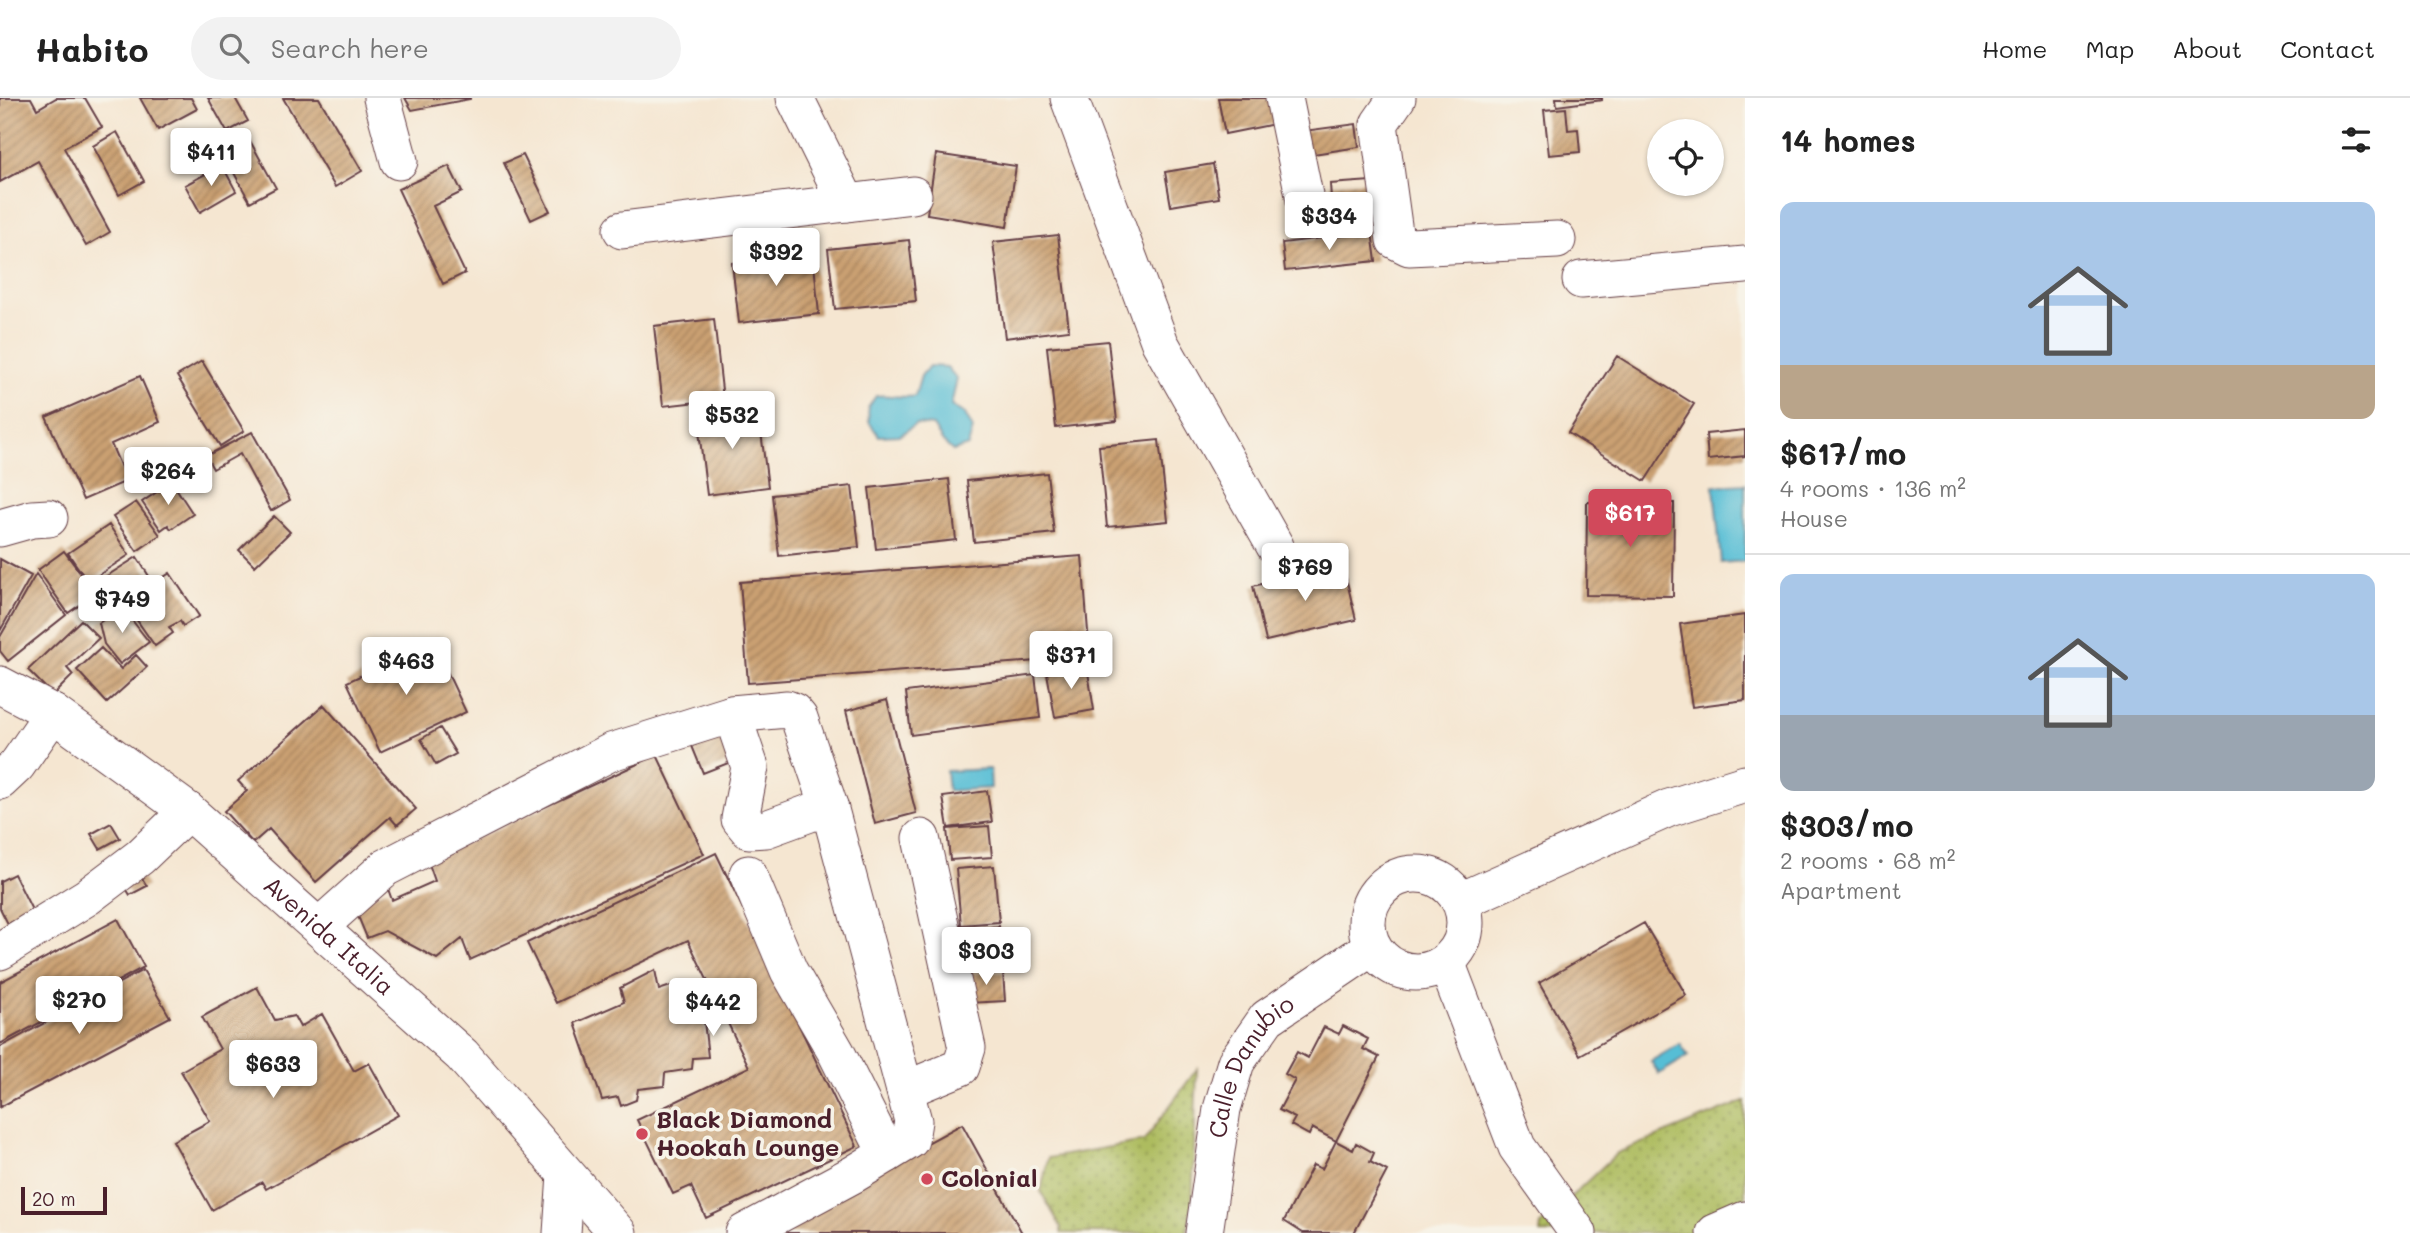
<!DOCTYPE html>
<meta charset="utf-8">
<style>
:root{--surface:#fff;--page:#f2f2f2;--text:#222;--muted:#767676;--line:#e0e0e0;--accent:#d1495b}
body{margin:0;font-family:Mali,sans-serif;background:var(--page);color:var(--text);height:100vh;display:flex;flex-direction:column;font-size:26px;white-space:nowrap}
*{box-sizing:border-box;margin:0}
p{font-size:23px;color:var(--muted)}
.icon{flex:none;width:38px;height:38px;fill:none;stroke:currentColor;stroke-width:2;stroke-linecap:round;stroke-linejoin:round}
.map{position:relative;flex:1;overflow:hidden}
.drawer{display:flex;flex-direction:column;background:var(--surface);width:665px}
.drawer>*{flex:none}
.tools{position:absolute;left:1647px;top:21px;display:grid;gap:14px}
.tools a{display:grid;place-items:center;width:77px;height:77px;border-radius:50%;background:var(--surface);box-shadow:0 2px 5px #0004;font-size:35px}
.scale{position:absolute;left:21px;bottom:18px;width:86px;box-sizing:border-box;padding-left:7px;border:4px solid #4a1f2b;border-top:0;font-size:19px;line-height:24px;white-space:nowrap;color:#4a1f2b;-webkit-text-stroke:5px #f7f3e8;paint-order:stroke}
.price{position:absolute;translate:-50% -60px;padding:0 16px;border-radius:7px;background:#fff;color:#222;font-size:23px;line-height:46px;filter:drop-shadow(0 2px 4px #0008)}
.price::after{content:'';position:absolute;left:50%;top:42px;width:21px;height:16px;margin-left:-10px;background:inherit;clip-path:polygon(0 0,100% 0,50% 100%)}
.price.on{background:var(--accent);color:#fff}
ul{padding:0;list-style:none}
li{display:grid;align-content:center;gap:14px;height:371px;padding:0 35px}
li+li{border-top:2px solid var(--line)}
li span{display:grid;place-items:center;height:217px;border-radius:14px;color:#555}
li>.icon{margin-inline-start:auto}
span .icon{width:126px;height:126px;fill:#fffc;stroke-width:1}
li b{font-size:30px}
h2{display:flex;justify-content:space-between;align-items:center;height:84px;padding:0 35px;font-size:30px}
header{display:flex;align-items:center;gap:42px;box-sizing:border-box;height:98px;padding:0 35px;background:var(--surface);border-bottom:2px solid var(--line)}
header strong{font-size:33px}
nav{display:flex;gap:38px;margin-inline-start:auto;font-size:24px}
.search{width:490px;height:63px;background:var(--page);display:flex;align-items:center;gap:18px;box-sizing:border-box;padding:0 24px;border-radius:38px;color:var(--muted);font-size:26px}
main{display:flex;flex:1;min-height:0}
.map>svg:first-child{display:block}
.grass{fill:url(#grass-dots);stroke:#7c6e44;stroke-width:2}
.water{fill:#57bed5;stroke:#506e80;stroke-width:2}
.building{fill:url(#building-hatch)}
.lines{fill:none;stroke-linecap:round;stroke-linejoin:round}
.minor-casing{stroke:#643d44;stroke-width:39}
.minor{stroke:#fff;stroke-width:37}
.poi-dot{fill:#d1495b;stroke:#f7f3e8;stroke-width:2.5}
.labels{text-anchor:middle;stroke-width:7;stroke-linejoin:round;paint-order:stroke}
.street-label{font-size:24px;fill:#4a1f2b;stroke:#f7f3e8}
.poi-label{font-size:24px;font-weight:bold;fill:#4a1f2b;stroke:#f7f3e8;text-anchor:start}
</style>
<header>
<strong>Habito</strong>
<div class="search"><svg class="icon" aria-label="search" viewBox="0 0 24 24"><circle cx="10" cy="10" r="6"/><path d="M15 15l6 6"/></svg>Search here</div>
<nav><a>Home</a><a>Map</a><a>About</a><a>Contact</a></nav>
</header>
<main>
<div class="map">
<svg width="1745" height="1135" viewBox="0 0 1745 1135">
<defs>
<pattern id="grass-dots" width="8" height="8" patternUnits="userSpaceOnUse" patternTransform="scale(1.75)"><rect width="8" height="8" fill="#adbc5e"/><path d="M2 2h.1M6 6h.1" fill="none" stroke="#8f984e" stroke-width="1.8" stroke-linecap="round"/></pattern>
<pattern id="building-hatch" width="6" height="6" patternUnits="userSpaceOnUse" patternTransform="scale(1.75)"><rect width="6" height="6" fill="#caa072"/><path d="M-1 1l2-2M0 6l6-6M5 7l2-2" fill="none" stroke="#a6825e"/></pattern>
</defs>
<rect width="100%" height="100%" fill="#f7f3e8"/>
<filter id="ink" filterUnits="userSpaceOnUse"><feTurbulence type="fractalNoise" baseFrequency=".0143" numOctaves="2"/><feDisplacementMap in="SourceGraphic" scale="14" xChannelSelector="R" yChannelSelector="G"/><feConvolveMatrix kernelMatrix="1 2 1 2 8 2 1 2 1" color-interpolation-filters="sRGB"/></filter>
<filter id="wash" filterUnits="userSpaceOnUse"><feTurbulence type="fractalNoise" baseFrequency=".00686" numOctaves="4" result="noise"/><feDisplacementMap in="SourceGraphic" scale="28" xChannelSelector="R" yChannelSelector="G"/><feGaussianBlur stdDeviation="1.57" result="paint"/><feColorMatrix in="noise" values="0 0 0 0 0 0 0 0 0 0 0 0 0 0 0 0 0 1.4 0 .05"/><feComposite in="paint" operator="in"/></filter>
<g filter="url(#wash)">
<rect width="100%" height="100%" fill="#f5e6d1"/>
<!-- grass -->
<path class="grass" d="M1197,971L1192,1108L1187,1135H1061V1129L1041,1094L1048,1060L1144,1043Z
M1745,1003V1135H1540L1541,1127L1617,1055Z"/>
<!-- water -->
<path class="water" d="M929,268L947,269L957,281L951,308L965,316L973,331L968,348L953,353L943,344L933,328L916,326L900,337L879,338L869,324L868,310L876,298C890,296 901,301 915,298L921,278Z
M1745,386V463L1721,465L1714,388Z
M990,671L991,690L948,693L946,673Z
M1680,946L1688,958L1659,976L1651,963Z"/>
<g id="blocks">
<!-- building -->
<path class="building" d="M0,0H31L37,11L56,0H85L102,29L64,50L110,134L86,148L38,63L0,84Z
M140,0H191L197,11L158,32Z
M208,0H235L248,23L227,34Z
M283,0H319L362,73L335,89Z
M405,0H470V1L412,12Z
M1218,0H1270L1275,26L1225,36Z
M1556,0H1602V2L1557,8Z
M1566,10L1568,32L1578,31L1580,54L1549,57L1544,12Z
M1356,26L1359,49L1300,58L1296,34Z
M117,34L144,83L119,97L93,48Z
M249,41L276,90L250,104L223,55Z
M936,56L1016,68L1007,129L927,116Z
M523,57L550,113L531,122L504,65Z
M1213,66L1219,100L1171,108L1165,74Z
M222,67L236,93L200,114L185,87Z
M449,68L462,94L433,108L465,175L443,186L398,91Z
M1371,83L1373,126L1333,128L1330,86Z
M1372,134L1376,163L1285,173L1282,145Z
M1058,137L1069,232L1005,240L993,144Z
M909,142L916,203L835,211L828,151Z
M813,156L819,216L739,225L732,165Z
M714,221L723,301L663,308L654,228Z
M1108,243L1117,323L1056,330L1047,249Z
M1617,258L1694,306L1645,383L1568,335Z
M202,263L244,333L220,348L177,278Z
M140,278L160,324L111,346L127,383L83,402L46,319Z
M758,310L768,389L707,397L697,317Z
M1745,332V358L1708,362L1706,336Z
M252,334L290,402L271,413L240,356L213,371L206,358Z
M1159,342L1168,423L1107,429L1099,348Z
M1047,375L1054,435L974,444L967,383Z
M949,381L956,442L876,451L869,390Z
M172,384L193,416L171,431L168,427L161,432L142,404Z
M852,388L859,449L779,458L772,397Z
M136,404L160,437L137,453L113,419Z
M1587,404L1674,405L1673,498L1586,497Z
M274,418L290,434L255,468L239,452Z
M109,427L129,457L88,484L68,455Z
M64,453L89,487L96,482L103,491L68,515L38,472Z
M1082,458L1090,559L748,585L740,484Z
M137,459L152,483L95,519L87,507L109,493L102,481Z
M0,461L31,478L0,533Z
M1343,467L1356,522L1266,543L1253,488Z
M170,475L199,518L183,528L180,523L169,529L173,535L155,548L125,505Z
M36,476L66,517L8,563L0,553V539Z
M121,508L149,544L120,566L104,546L99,525Z
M1745,517V602L1692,609L1680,526Z
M81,522L99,540L67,570L73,577L53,597L28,572Z
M433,544L466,614L380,654L347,584Z
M101,550L121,571L136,557L147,569L107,605L77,572Z
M1087,568L1094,612L1055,619L1047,575Z
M1035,577L1040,620L911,637L906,594Z
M887,602L916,715L875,726L846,613Z
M324,607L416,711L397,727L390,719L316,784L269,731L253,745L224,713L247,693L238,683Z
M440,630L456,656L436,667L421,641Z
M725,635L736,662L703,675L692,648Z
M657,657L704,756L470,862L462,841L437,861L385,833L367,840L353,806L388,791L392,802L435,783L428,763Z
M987,693L992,724L948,730L943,699Z
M111,725L120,740L100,751L91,736Z
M989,728L992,759L950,762L947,731Z
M716,755L857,1048L706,1120L691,1088L673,1096L637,1022L749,969L688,842L556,905L527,845Z
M994,768L999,824L961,827L956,771Z
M137,772L147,788L130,797L121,782Z
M14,776L33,814L8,826L0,810V783Z
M118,821L144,869L0,946V884Z
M1644,825L1686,897L1580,957L1539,885Z
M999,828L1003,870L962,874L958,832Z
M143,872L170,919L0,1009V949Z
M655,872L659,892L680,885L704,923L708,959L693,960L692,971L665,975L664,988L638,991L636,1002L621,1008L618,999L602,1002L575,925L624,904L620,890Z
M1003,874L1005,903L968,905L967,875Z
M257,889L275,922L294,918L300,929L322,916L354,973L369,965L398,1017L266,1091L262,1084L212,1112L173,1043L210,1023L181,973L220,951L202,919Z
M1343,928L1368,941L1363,951L1379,959L1336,1043L1312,1030L1309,1037L1291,1027L1295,1020L1279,1012L1295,982L1285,976L1297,954L1308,960L1324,929L1339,936Z
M962,1026L1022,1135H763Z
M1336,1043L1353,1052L1356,1045L1374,1055L1370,1064L1387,1073L1354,1135H1303L1284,1123L1313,1067L1322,1071Z"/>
</g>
</g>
<g filter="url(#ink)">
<use href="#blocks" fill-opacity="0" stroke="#643d44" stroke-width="2"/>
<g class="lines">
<!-- minor casing -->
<g class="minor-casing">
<g id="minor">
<path d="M382,0L399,63"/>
<path d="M795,0L847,105"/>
<path d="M1069,0L1160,245L1275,448"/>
<path d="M1284,0L1305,102"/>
<path d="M1397,0L1379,26L1395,142L1409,149L1557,142"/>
<path d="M622,132L913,97"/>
<path d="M1581,182L1745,167"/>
<path d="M0,430L32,421L49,420"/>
<path id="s1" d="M0,587L53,615L188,713L462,957L618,1135"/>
<path d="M732,616L750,669L740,721L749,732L766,731L829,708"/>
<path d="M0,683L17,667L53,615"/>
<circle cx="1416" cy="825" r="49"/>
<path d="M748,776L789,873L836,954L887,1056"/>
<path d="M1461,803L1669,710L1745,686"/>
<path d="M319,829L385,770L611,654L732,616L787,611L794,614L799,620L829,708L913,1023L910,1042L854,1076L744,1135"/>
<path d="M0,853L87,799L140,759L188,713"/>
<path d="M1446,864L1517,1049L1578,1135"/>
<path d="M905,992L961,969L967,950L921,740"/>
<path d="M562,1135L566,1077"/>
<path id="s2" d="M1204,1135L1222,1011L1236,964L1267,920L1372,849"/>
<path d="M1715,1135L1745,1122"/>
</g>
</g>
<!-- minor -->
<use href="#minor" class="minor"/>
</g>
</g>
<!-- markers -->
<g class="poi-dot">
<circle cx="642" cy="1036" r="7"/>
<circle cx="927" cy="1081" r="7"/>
</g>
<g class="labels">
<!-- street labels -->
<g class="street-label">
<text dy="8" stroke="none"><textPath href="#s1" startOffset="415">Avenida Italia</textPath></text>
<text dy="8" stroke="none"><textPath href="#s2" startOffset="177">Calle Danubio</textPath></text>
</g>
<!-- poi labels -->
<g class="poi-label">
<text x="656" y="1030">Black Diamond<tspan x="656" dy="28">Hookah Lounge</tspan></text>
<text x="941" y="1089">Colonial</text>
</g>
</g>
</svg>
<div class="tools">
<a><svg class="icon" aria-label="locate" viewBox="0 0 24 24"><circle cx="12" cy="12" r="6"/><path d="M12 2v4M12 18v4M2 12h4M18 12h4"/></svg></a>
</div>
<div class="scale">20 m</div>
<b class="price" style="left:211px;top:90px">$411</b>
<b class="price" style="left:1329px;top:154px">$334</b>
<b class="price" style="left:776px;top:190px">$392</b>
<b class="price" style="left:732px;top:353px">$532</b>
<b class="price" style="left:168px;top:409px">$264</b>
<b class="price on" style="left:1630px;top:451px">$617</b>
<b class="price" style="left:1305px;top:505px">$769</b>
<b class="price" style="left:122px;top:537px">$749</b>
<b class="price" style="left:1071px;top:593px">$371</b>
<b class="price" style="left:406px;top:599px">$463</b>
<b class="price" style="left:986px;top:889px">$303</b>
<b class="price" style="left:79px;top:938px">$270</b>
<b class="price" style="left:713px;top:940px">$442</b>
<b class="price" style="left:273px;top:1002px">$633</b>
</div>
<section class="drawer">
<h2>14 homes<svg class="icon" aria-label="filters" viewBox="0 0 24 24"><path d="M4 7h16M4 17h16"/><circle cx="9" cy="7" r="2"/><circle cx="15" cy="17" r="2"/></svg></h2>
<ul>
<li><span style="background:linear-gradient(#a9c7e8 75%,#b9a48a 0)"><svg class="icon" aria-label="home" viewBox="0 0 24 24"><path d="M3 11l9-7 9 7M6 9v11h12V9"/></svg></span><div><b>$617/mo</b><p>4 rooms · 136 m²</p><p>House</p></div></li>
<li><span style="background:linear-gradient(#a9c7e8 65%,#9aa5b1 0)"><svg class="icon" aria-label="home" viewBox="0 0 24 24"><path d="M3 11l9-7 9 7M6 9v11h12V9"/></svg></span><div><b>$303/mo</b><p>2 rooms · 68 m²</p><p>Apartment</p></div></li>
</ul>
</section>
</main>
